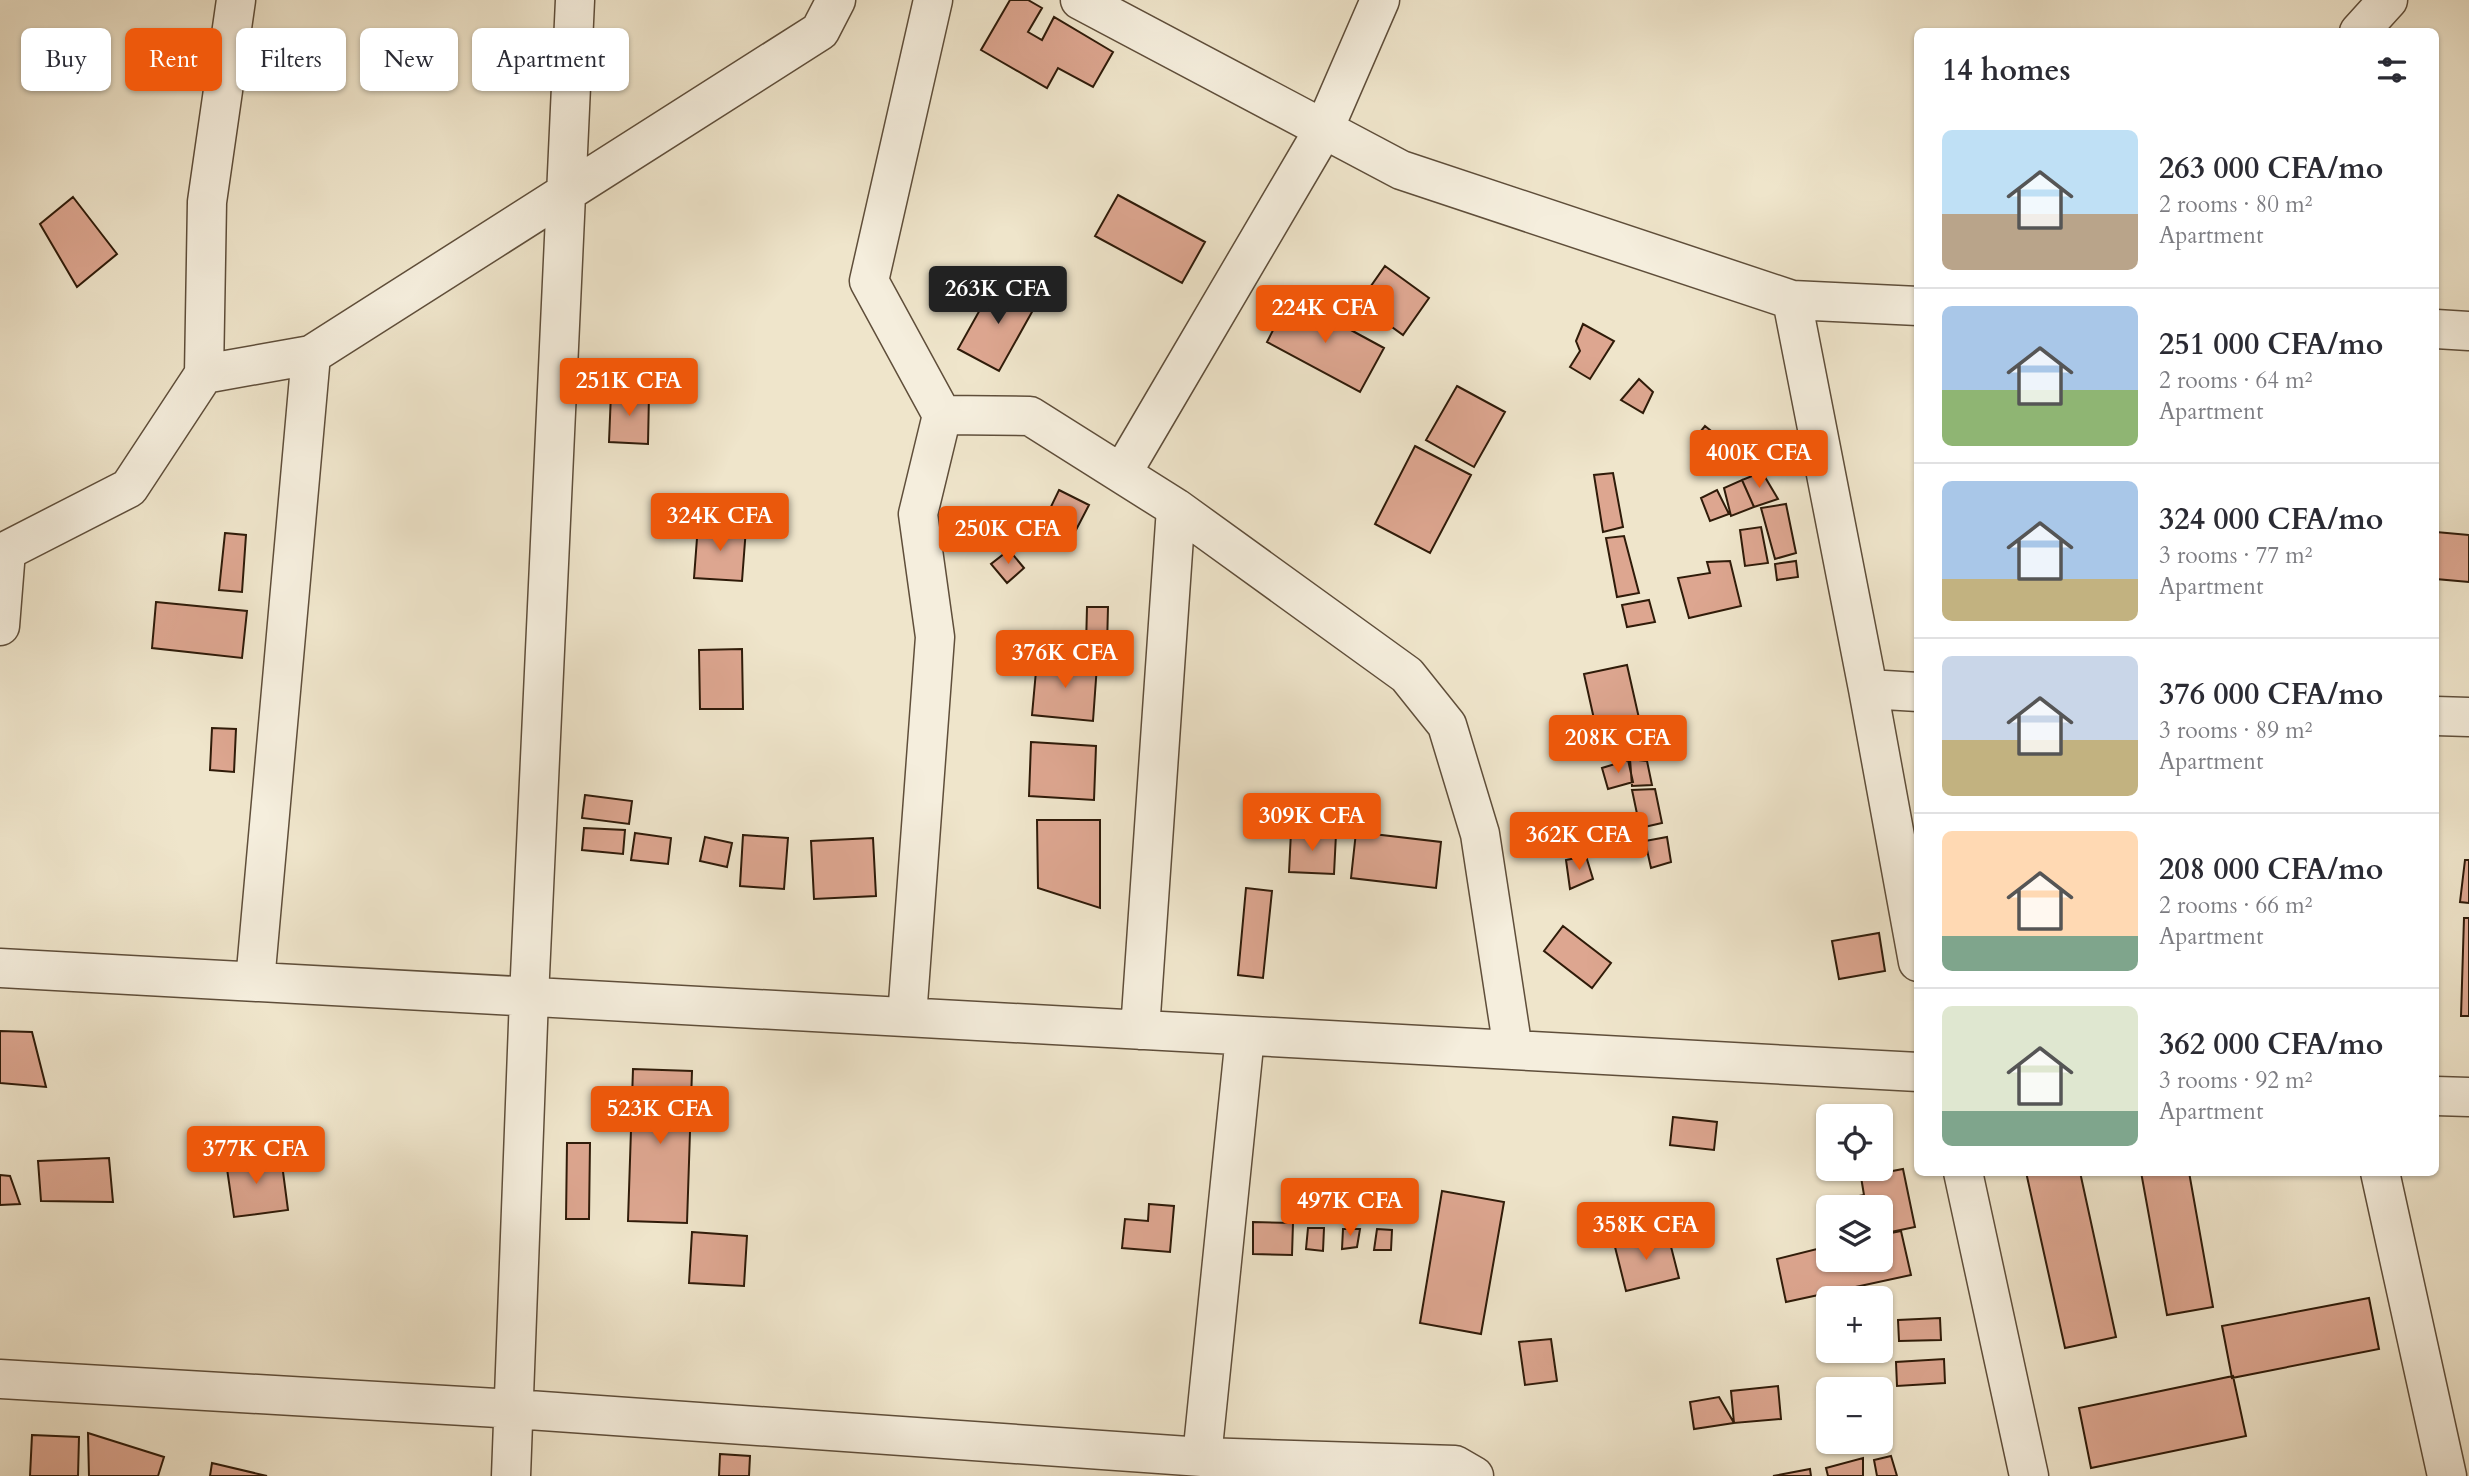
<!DOCTYPE html>
<meta charset="utf-8">
<style>
:root{--surface:#fff;--page:#f2f2f3;--text:#2b2b33;--muted:#7c7c81;--line:#e1e1e2;--accent:#ea580c}
body{margin:0;font-family:Cardo,serif;background:var(--page);color:var(--text);height:100vh;display:flex;flex-direction:column;font-size:26px;white-space:nowrap}
*{box-sizing:border-box;margin:0}
p{font-size:23px;color:var(--muted)}
.icon{flex:none;width:38px;height:38px;fill:none;stroke:currentColor;stroke-width:2;stroke-linecap:round;stroke-linejoin:round}
.map{position:relative;flex:1;overflow:hidden}
.side{position:absolute;left:1914px;top:28px;width:525px;height:1148px;display:flex;flex-direction:column;background:var(--surface);border-radius:10px;box-shadow:0 2px 5px #0004}
.side>*{flex:none}
.guide{position:absolute;left:21px;top:28px;width:665px;height:63px;display:flex;gap:14px}
.tools{position:absolute;left:1816px;top:1104px;display:grid;gap:14px}
.tools a{display:grid;place-items:center;width:77px;height:77px;border-radius:10px;background:var(--surface);box-shadow:0 2px 5px #0004;font-size:35px}
.price{position:absolute;translate:-50% -60px;padding:0 16px;border-radius:7px;background:var(--accent);color:#fff;font-size:23px;line-height:46px;filter:drop-shadow(0 2px 4px #0008)}
.price::after{content:'';position:absolute;left:50%;top:42px;width:21px;height:16px;margin-left:-10px;background:inherit;clip-path:polygon(0 0,100% 0,50% 100%)}
.price.active{background:#222;color:#fff}
ul{padding:0;list-style:none}
li{display:flex;align-items:center;gap:21px;height:175px;padding:0 28px}
li+li{border-top:2px solid var(--line)}
li span{display:grid;place-items:center;flex:none;width:196px;height:140px;border-radius:10px;color:#555}
li>.icon{margin-inline-start:auto}
span .icon{width:84px;height:84px;fill:#fffc;stroke-width:1}
li b{font-size:30px}
h2{display:flex;justify-content:space-between;align-items:center;height:84px;padding:0 28px;font-size:30px}
.tag{padding:0 24px;border-radius:10px;background:var(--surface);box-shadow:0 2px 5px #0004;font-size:24px;line-height:63px}
.tag.active{background:var(--accent);color:#fff}
.map>svg:first-child{display:block}
.building{fill:#dda690;stroke:#2f1b09;stroke-width:2}
.lines{fill:none;stroke-linecap:round;stroke-linejoin:round}
.minor-casing{stroke:#5f4e3a;stroke-width:41}
.minor{stroke:#f5eedd;stroke-width:38}
</style>
<div class="map">
<svg width="2469" height="1476" viewBox="0 0 2469 1476">
<rect width="100%" height="100%" fill="#efe5cb"/>
<filter id="stains"><feTurbulence type="fractalNoise" baseFrequency=".00286" numOctaves="4"/><feColorMatrix values="0 0 0 0 .2 0 0 0 0 .09 0 0 0 0 .02 0 0 0 .5 -.17"/></filter>
<radialGradient id="worn" r=".72"><stop offset=".6" stop-color="#630" stop-opacity="0"/><stop offset="1" stop-color="#630" stop-opacity=".3"/></radialGradient>
<!-- building -->
<path class="building" d="M1010,0H1028L1042,8L1028,32L1042,40L1054,17L1113,52L1093,87L1058,68L1047,88L981,50Z
M1118,195L1205,242L1182,283L1095,236Z
M73,197L117,254L77,287L40,224Z
M1385,266L1429,298L1403,335L1359,303Z
M996,281L1037,303L999,371L958,349Z
M1290,297L1384,348L1360,392L1267,342Z
M1583,324L1614,341L1590,379L1570,367L1580,351L1576,341Z
M1639,379L1653,392L1643,413L1621,400Z
M1457,386L1505,412L1474,467L1426,440Z
M611,393L649,394L648,444L609,442Z
M1705,426L1730,446L1712,464L1692,442Z
M1415,446L1471,475L1430,553L1375,524Z
M1762,472L1778,499L1754,507L1742,480Z
M1613,473L1623,527L1603,532L1594,475Z
M1742,480L1754,507L1731,516L1724,488Z
M1059,490L1089,505L1076,530L1047,515Z
M1717,490L1729,514L1710,521L1701,498Z
M1786,504L1796,553L1775,559L1761,508Z
M698,525L746,528L742,581L694,578Z
M1761,527L1768,563L1745,566L1740,530Z
M2436,532L2469,535V582L2436,579Z
M225,533L246,535L242,592L219,590Z
M1624,536L1639,593L1617,597L1606,538Z
M1009,550L1024,568L1007,583L991,564Z
M1730,561L1741,606L1689,618L1678,578L1710,573L1707,562Z
M1796,561L1798,577L1777,580L1775,564Z
M1649,600L1655,622L1627,627L1622,605Z
M156,602L247,611L242,658L152,648Z
M1087,607H1108L1107,647H1086Z
M742,649L743,709H700L699,650Z
M1037,660L1097,665L1093,721L1032,715Z
M1627,665L1643,736L1600,746L1584,674Z
M212,728L236,729L234,772L210,770Z
M1031,742L1096,746L1094,800L1029,796Z
M1630,759L1647,761L1652,785L1632,786Z
M1628,760L1633,782L1608,789L1602,768Z
M1655,789L1662,823L1640,828L1632,790Z
M585,795L632,801L629,824L582,818Z
M1037,820H1100V908L1038,888Z
M584,828L625,830L623,854L582,850Z
M1291,832L1336,834L1334,874L1289,872Z
M1356,832L1441,842L1436,888L1351,878Z
M635,833L671,838L668,864L631,860Z
M743,835L788,838L784,889L740,886Z
M705,837L732,843L727,867L700,861Z
M1667,837L1671,862L1651,868L1645,841Z
M873,838L876,896L814,899L811,841Z
M1586,856L1593,879L1570,889L1566,860Z
M2465,860H2469V903L2460,902Z
M1246,888L1272,891L1263,978L1238,975Z
M2464,918H2469V1016H2461Z
M1563,926L1611,963L1592,988L1544,951Z
M1879,933L1885,971L1839,979L1832,941Z
M0,1031L32,1032L46,1087L0,1083Z
M633,1069L692,1071L687,1223L628,1221Z
M1673,1117L1717,1122L1714,1150L1670,1145Z
M567,1143H590L589,1219H566Z
M225,1155L282,1164L288,1210L234,1217Z
M109,1158L113,1202L41,1201L38,1161Z
M1903,1169L1915,1227L1881,1234V1208H1846L1844,1199L1864,1195L1861,1177Z
M2026,1172H2080L2116,1337L2065,1348Z
M2141,1172H2189L2213,1307L2167,1315Z
M0,1175L10,1176L20,1204L0,1205Z
M1349,1180H1377L1372,1216L1347,1213Z
M1310,1183L1336,1185L1333,1211L1317,1212Z
M1442,1191L1504,1202L1481,1334L1420,1323Z
M1149,1204L1174,1206L1170,1252L1122,1248L1125,1219L1148,1221Z
M1253,1222L1293,1223L1292,1255L1253,1254Z
M1308,1228H1324L1323,1251L1306,1249Z
M1343,1229H1360L1357,1247L1342,1249Z
M1377,1229L1392,1230L1391,1250H1374Z
M1901,1231L1911,1275L1786,1302L1777,1259L1829,1246V1260H1881V1235Z
M692,1232L747,1236L744,1286L689,1283Z
M1668,1235L1679,1278L1626,1291L1613,1239L1642,1241Z
M2369,1298L2379,1349L2232,1378L2222,1326Z
M1940,1318L1941,1340L1899,1341L1898,1320Z
M1551,1339L1557,1381L1525,1385L1519,1342Z
M1944,1359L1945,1383L1897,1386L1896,1362Z
M2233,1376L2246,1436L2091,1468L2079,1408Z
M1778,1386L1781,1419L1734,1423L1731,1391Z
M1719,1397L1734,1423L1694,1429L1690,1402Z
M88,1433L164,1457L158,1476H89Z
M32,1435L79,1437L78,1476H30Z
M720,1454L750,1456L749,1476H719Z
M1891,1456L1897,1476H1877L1874,1460Z
M1863,1458V1476H1828L1826,1468Z
M212,1463L267,1476H210Z
M1810,1469L1811,1476H1773Z"/>
<g class="lines">
<!-- minor casing -->
<g class="minor-casing">
<path id="minor" d="M1080,0L1401,170L1792,300L1868,689L1918,962
M2359,32L2388,0
M1792,300L1918,306
M2436,329L2469,331
M204,374L311,355L820,31L836,0
M942,415L1030,416L1176,508L1140,1030
M1122,473L1324,129L1380,0
M1176,508L1407,675L1447,725L1480,834L1513,1050
M0,554L129,488L204,374L207,202L236,0
M0,626L6,551
M1868,689L1918,692
M2436,716L2469,717
M0,968L1918,1072
M255,982L311,355
M907,1017L935,637L918,514L942,415L869,281L933,0
M2436,1096L2469,1097
M1963,1172L2029,1476
M2380,1172L2447,1476
M0,1379L514,1409L1202,1457L1455,1465L1474,1476
M1202,1457L1245,1036
M511,1476L529,997L575,0"/>
</g>
<!-- minor -->
<use href="#minor" class="minor"/>
</g>
<rect width="100%" height="100%" filter="url(#stains)"/>
<rect width="100%" height="100%" fill="url(#worn)"/>
</svg>
<div class="tools">
<a><svg class="icon" aria-label="locate" viewBox="0 0 24 24"><circle cx="12" cy="12" r="6"/><path d="M12 2v4M12 18v4M2 12h4M18 12h4"/></svg></a>
<a><svg class="icon" aria-label="layers" viewBox="0 0 24 24"><path d="M12 4l9 5-9 5-9-5zM3 14l9 5 9-5"/></svg></a>
<a>+</a>
<a>−</a>
</div>
<b class="price active" style="left:998px;top:326px">263K CFA</b>
<b class="price" style="left:1325px;top:345px">224K CFA</b>
<b class="price" style="left:629px;top:418px">251K CFA</b>
<b class="price" style="left:1759px;top:490px">400K CFA</b>
<b class="price" style="left:720px;top:553px">324K CFA</b>
<b class="price" style="left:1008px;top:566px">250K CFA</b>
<b class="price" style="left:1065px;top:690px">376K CFA</b>
<b class="price" style="left:1618px;top:775px">208K CFA</b>
<b class="price" style="left:1312px;top:853px">309K CFA</b>
<b class="price" style="left:1579px;top:872px">362K CFA</b>
<b class="price" style="left:660px;top:1146px">523K CFA</b>
<b class="price" style="left:256px;top:1186px">377K CFA</b>
<b class="price" style="left:1350px;top:1238px">497K CFA</b>
<b class="price" style="left:1646px;top:1262px">358K CFA</b>
<div class="guide">
<a class="tag">Buy</a>
<a class="tag active">Rent</a>
<a class="tag">Filters</a>
<a class="tag">New</a>
<a class="tag">Apartment</a>
</div>
<section class="side">
<h2>14 homes<svg class="icon" aria-label="filters" viewBox="0 0 24 24"><path d="M4 7h16M4 17h16"/><circle cx="9" cy="7" r="2"/><circle cx="15" cy="17" r="2"/></svg></h2>
<ul>
<li><span style="background:linear-gradient(#bfe0f5 60%,#b9a48a 0)"><svg class="icon" aria-label="home" viewBox="0 0 24 24"><path d="M3 11l9-7 9 7M6 9v11h12V9"/></svg></span><div><b>263 000 CFA/mo</b><p>2 rooms · 80 m²</p><p>Apartment</p></div></li>
<li><span style="background:linear-gradient(#a9c7e8 60%,#8fb573 0)"><svg class="icon" aria-label="home" viewBox="0 0 24 24"><path d="M3 11l9-7 9 7M6 9v11h12V9"/></svg></span><div><b>251 000 CFA/mo</b><p>2 rooms · 64 m²</p><p>Apartment</p></div></li>
<li><span style="background:linear-gradient(#a9c7e8 70%,#c2b280 0)"><svg class="icon" aria-label="home" viewBox="0 0 24 24"><path d="M3 11l9-7 9 7M6 9v11h12V9"/></svg></span><div><b>324 000 CFA/mo</b><p>3 rooms · 77 m²</p><p>Apartment</p></div></li>
<li><span style="background:linear-gradient(#c9d6e8 60%,#c2b280 0)"><svg class="icon" aria-label="home" viewBox="0 0 24 24"><path d="M3 11l9-7 9 7M6 9v11h12V9"/></svg></span><div><b>376 000 CFA/mo</b><p>3 rooms · 89 m²</p><p>Apartment</p></div></li>
<li><span style="background:linear-gradient(#ffd9b3 75%,#7fa58c 0)"><svg class="icon" aria-label="home" viewBox="0 0 24 24"><path d="M3 11l9-7 9 7M6 9v11h12V9"/></svg></span><div><b>208 000 CFA/mo</b><p>2 rooms · 66 m²</p><p>Apartment</p></div></li>
<li><span style="background:linear-gradient(#dfe7d0 75%,#7fa58c 0)"><svg class="icon" aria-label="home" viewBox="0 0 24 24"><path d="M3 11l9-7 9 7M6 9v11h12V9"/></svg></span><div><b>362 000 CFA/mo</b><p>3 rooms · 92 m²</p><p>Apartment</p></div></li>
</ul>
</section>
</div>
